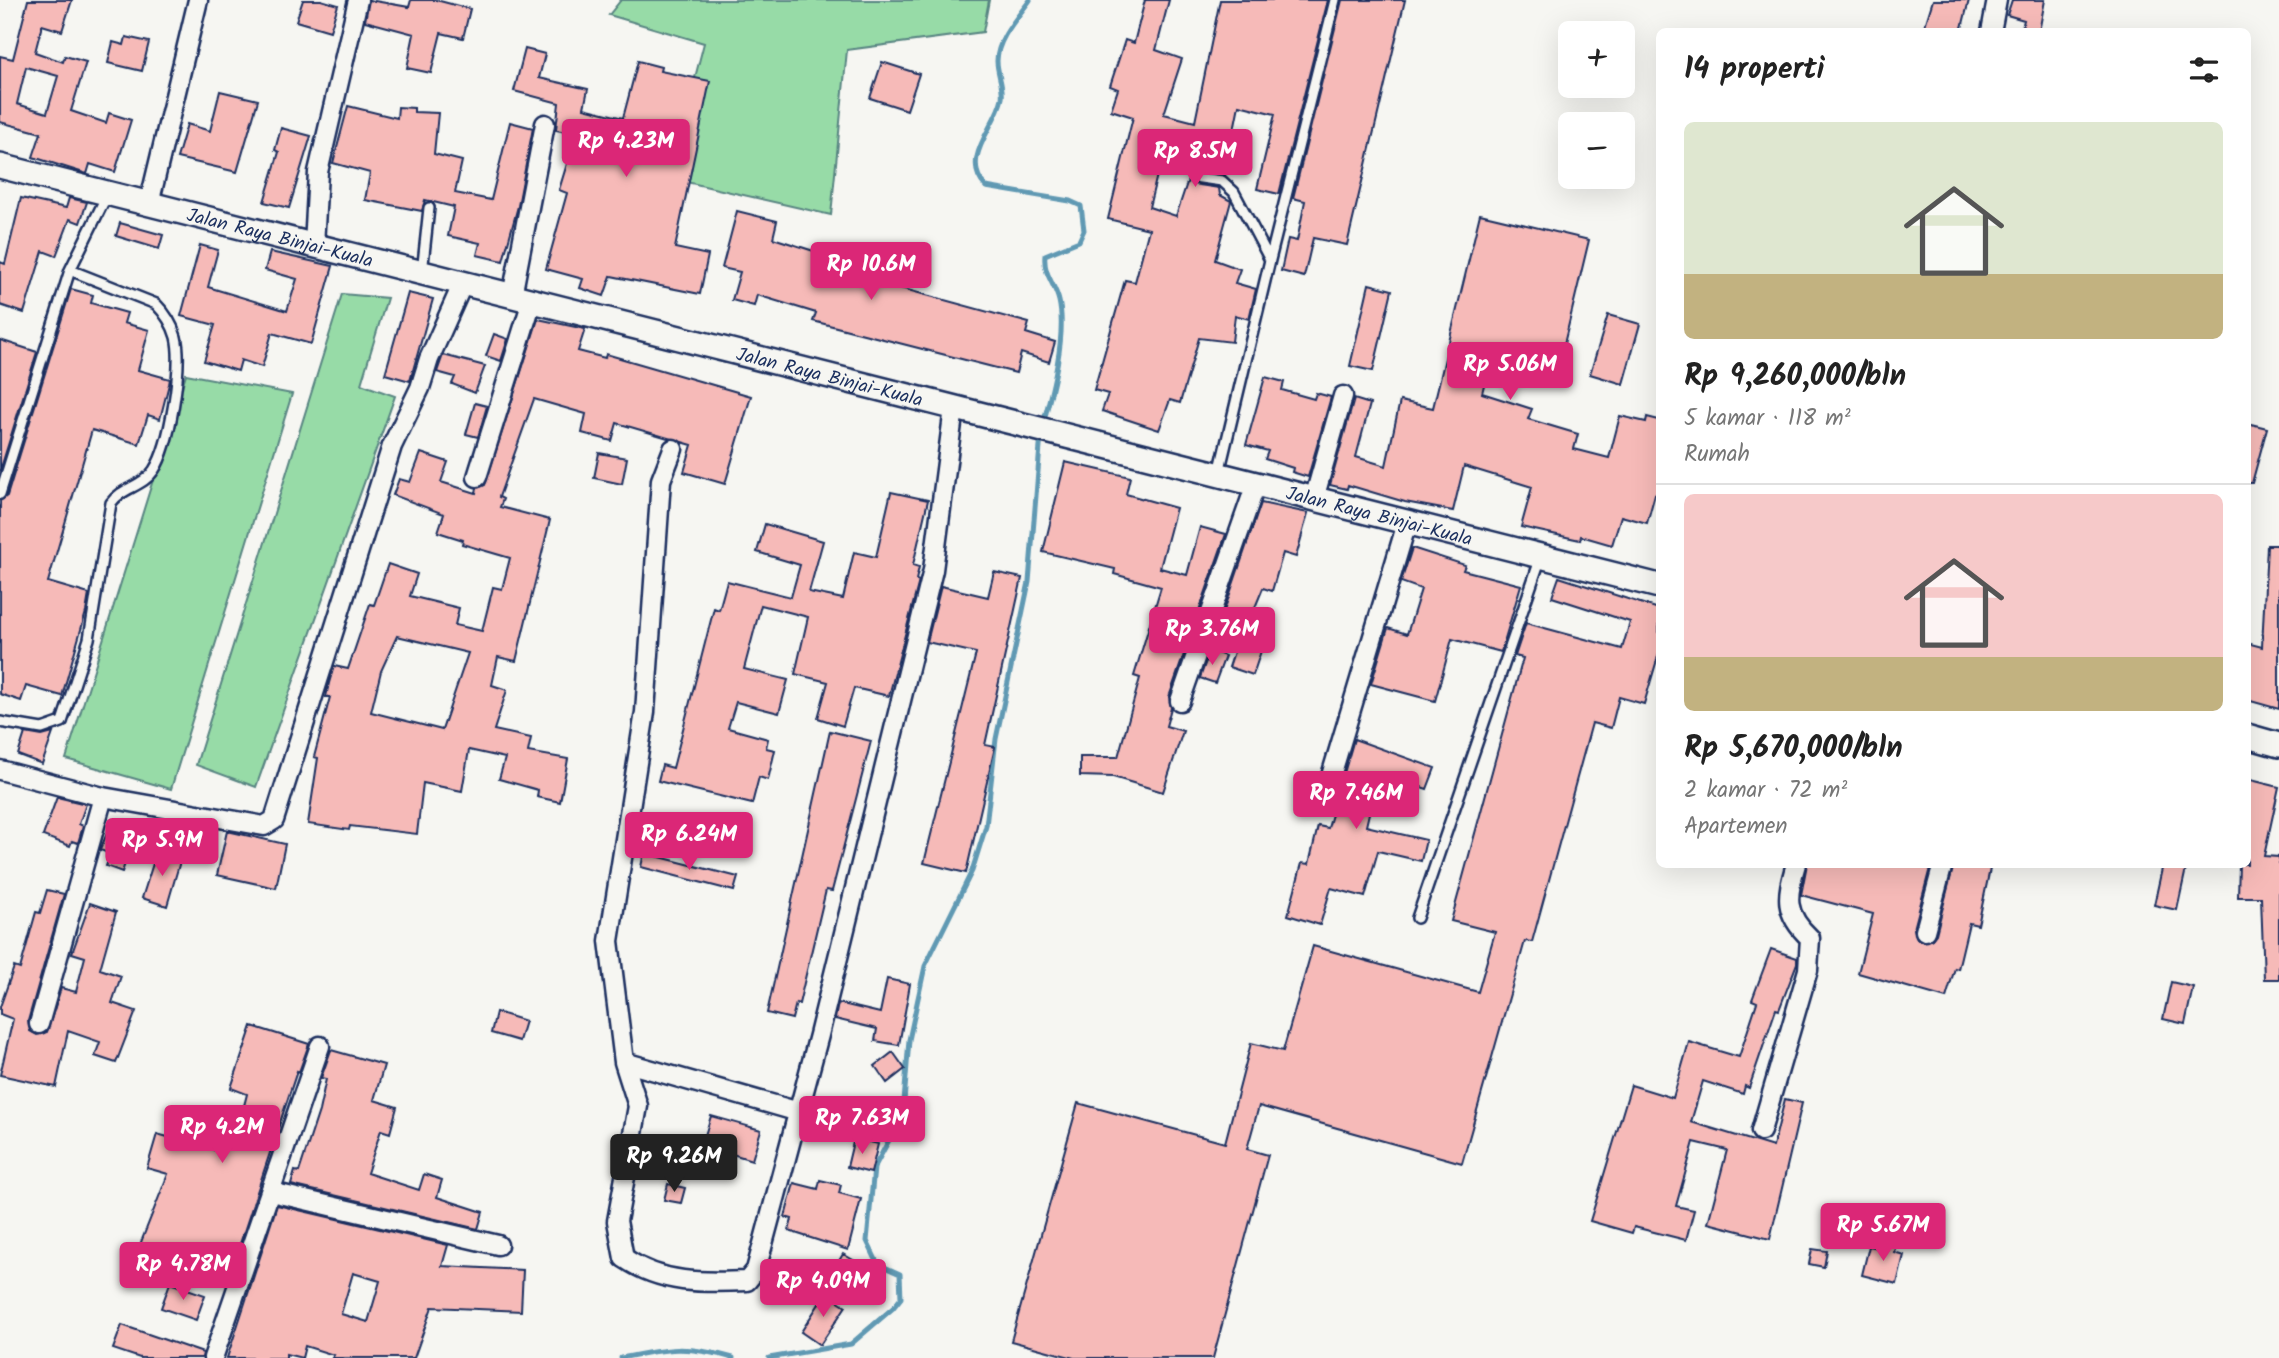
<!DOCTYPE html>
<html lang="id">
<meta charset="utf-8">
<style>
:root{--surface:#fff;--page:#f2f2f2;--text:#222;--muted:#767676;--line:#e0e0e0;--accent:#db2777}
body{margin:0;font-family:Kalam,sans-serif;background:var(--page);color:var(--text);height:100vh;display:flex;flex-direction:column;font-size:26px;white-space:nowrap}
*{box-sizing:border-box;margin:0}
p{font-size:23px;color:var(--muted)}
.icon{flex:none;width:38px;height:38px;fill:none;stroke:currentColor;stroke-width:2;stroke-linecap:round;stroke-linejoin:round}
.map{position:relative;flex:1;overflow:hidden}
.sheet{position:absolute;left:1656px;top:28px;width:595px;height:840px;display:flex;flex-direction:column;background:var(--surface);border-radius:10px;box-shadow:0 7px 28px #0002}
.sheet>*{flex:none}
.buttons{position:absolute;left:1558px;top:21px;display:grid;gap:14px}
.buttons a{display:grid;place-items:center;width:77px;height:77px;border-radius:10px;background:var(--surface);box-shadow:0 7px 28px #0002;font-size:35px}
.price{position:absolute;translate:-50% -60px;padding:0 16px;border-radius:7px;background:var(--accent);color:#fff;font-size:23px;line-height:46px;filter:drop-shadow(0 2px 4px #0008)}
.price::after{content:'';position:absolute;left:50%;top:42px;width:21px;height:16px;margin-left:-10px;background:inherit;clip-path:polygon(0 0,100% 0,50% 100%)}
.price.selected{background:#222;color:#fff}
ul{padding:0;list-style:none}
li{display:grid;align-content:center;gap:14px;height:371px;padding:0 28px}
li+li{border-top:2px solid var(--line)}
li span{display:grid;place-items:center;height:217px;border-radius:10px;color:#555}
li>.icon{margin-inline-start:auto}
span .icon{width:126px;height:126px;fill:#fffc;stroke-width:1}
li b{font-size:30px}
h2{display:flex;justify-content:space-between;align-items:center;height:84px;padding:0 28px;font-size:30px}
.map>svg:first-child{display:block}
.green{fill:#97dba7;stroke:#598582;stroke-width:2}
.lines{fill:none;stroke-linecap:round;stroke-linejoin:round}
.stream{stroke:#6199b3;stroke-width:5}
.building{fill:#f6bab8;stroke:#1b2f5e;stroke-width:2;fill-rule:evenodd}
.service-casing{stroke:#1b2f5e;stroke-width:14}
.minor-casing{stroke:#1b2f5e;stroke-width:23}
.secondary-casing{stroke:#1b2f5e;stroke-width:28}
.service{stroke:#f6f6f2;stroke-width:9}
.minor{stroke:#f6f6f2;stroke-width:18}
.secondary{stroke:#f6f6f2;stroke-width:23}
.labels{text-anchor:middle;stroke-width:5;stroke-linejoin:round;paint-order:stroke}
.street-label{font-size:19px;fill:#1b2f5e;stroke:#f6f6f2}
</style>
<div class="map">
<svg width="2279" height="1358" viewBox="0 0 2279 1358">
<rect width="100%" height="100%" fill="#f6f6f2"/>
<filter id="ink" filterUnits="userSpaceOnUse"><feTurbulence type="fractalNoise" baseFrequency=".0143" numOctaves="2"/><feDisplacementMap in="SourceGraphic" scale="14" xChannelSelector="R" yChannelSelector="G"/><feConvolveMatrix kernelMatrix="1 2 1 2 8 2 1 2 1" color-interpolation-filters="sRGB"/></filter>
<g filter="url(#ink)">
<!-- green -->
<path class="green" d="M621,0H989L983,32L847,50L831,215L669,178L704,43L609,15Z
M342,294L387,298L361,384L395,396L256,787L196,765Z
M186,374L292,394L171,789L66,759Z"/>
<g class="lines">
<!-- stream -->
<path class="stream" d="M1030,0C1018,17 997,39 997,61C997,73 1004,87 1002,98C996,127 959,159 986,187L1070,201L1081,206L1084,230L1079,241L1045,255C1043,275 1055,283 1059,301C1067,335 1052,391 1043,424
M621,1358C669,1348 686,1345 733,1358
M769,1358L851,1344L893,1308L901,1298L900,1274L878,1264L867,1241L874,1168L903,1114L909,1040L925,966L972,871L986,826L996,739L1029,582L1041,434"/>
</g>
<!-- building -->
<path class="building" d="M28,0H72L62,31L42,25L35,52L63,62L65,56L86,62L71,111L106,123L109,113L131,120L115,172L90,164L87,174L33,157L41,133L0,122V56L13,59ZM26,67L58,76L47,113L17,104Z
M303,0H321L338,5L330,31L296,21Z
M369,0L409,7L411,0H436L470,9L463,38L441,33L431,73L407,68L414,34L365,21Z
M1145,0H1169L1156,50L1182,59L1164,114L1195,122L1220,0H1328L1279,194L1257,189L1275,114L1239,105L1225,175L1190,171L1192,166L1161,159L1149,207L1176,216L1188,180L1193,184L1219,188L1220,195L1231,201L1215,260L1240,269L1235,283L1256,289L1249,319L1235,315L1232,342L1199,338L1180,403L1170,400L1159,430L1102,411L1108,394L1094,390L1125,280L1135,282L1149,229L1108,219L1133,117L1111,110L1118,89L1110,86L1125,40L1134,43Z
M1342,0H1405L1347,245L1313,238L1304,277L1281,271L1288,239L1297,241L1305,201L1293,198Z
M1933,0H1969L1961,32H1923Z
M2012,0H2045L2039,32H2021L2024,20L2007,15Z
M126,37L149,42L142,71L108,63L113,42L124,45Z
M525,49L545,54L539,78L588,89L584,108L623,118L638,61L661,67L660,71L710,81L675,248L708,255L700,294L611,276L604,296L580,288L583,279L546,269L567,193L559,190L576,134L556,130L559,103L514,91Z
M882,62L919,74L907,110L870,98Z
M220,91L258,100L237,172L177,158L187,124L210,131Z
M348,106L397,118L398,107L414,108V112L438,113L434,154L462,161L455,193L491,200L510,122L533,128L518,206L503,261L477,255L480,243L448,236L454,207L425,200L422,211L365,200L370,173L333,163Z
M281,128L311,136L289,208L264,202L279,152L275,150Z
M21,198L66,208L69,198L87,202L80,223L70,219L56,256L43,251L24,313L0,305V262L5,264Z
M737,211L777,221L773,238L820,253L816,265L1029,323L1026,333L1055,342L1049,362L1021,353L1016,373L813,321L816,313L757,295L754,306L732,300L740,272L722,268Z
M1480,214L1589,240L1558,369L1492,353L1482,393L1532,409L1528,419L1578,434L1574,449L1609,458L1620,416L1646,422L1647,417L1659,420V495L1655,494L1647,523L1621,516L1612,545L1581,536L1580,540L1521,527L1532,487L1464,466L1453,511L1405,502L1348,485L1347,489L1330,485L1354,399L1370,404L1356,457L1386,466L1400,401L1433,408Z
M120,223L163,235L159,249L116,236Z
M200,245L218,250L208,287L287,311L297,279L265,270L270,252L333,266L311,344L272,333L262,367L241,360L238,371L204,361L215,325L181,316Z
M1369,284L1392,290L1373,371L1350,366Z
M71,289L93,295L91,303L127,313L124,323L149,330L138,370L170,379L169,384L160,419L148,415L139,444L92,430L48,582L89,594L86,612L62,696L26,686L21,701L0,694V501L7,496Z
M408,293L433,299L410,381L385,374Z
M1608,315L1640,324L1623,384L1590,374Z
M538,319L585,329L578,351L605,358L606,354L751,396L725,484L684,472L692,445L617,423L612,441L582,433L586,414L534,399L499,497L503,499L500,507L550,520L516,661L498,657L492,685L507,690L494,730L531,738L528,752L568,759L560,802L537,797L538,790L499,779L505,758L469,750L462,791L423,783L417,834L350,826L349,830L308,824L318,758L314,757L330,697H326L329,683L334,666L348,669L370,604L374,605L388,564L417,574L410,596L459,608L455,625L482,631L493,587L502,589L510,558L462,544L463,540L438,532L444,514L393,495L399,479L410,482L421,453L448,462L441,482L476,493L477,488L485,485ZM397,636L468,653L442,730L371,712L381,671Z
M494,334L508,339L501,361L486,356Z
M0,340L37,352L0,471Z
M443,355L485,366L475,393L452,384L455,377L437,372Z
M1265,377L1284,382L1282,390L1314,399L1316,393L1331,397L1308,477L1292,472L1293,468L1265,459L1268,451L1246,445Z
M475,403L487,406L478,437L466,434Z
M2247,423L2267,428L2252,483H2247Z
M599,453L627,458L622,484L594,478Z
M1065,462L1130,477L1126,494L1176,508L1160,568L1187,575L1200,527L1226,534L1169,697L1171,708L1166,726L1183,731L1163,792L1113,777L1080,776V757H1118L1140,678L1134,676L1161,587L1114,574L1115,569L1043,552Z
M891,492L928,500L913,565L919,567L916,580L919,581L889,696L854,688L843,726L818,718L828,682L795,674L808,617L761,605L744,669L788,680L779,713L736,702L728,728L768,739L766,748L775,750L768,780L759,777L752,804L658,781L662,765L673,768L714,608L719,610L727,581L791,597L800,565L757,552L765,524L823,541L809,592L843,599L854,552L876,557Z
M1261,503L1308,513L1296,557L1283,553L1272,591L1263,588L1247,627L1222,617Z
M2267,545H2279V709L2247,700V643L2262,647Z
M1412,548L1465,565L1463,570L1521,585L1501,652L1452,639L1435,701L1371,684L1388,628L1407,634L1421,589L1401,582Z
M994,572L1022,578L985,745L995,747L966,873L924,863L976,653L927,642L941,586L988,597Z
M1559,577L1659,609V653L1644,704L1619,697L1611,728L1592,723L1532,942L1525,941L1462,1163L1259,1106L1247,1149L1268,1155L1213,1358H1074L1011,1341L1078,1103L1225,1143L1251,1043L1283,1051L1313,946L1478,992L1495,932L1451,921L1523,658L1515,656L1526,623L1622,649L1630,622L1552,597Z
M1240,634L1264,642L1253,675L1229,667Z
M1210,650L1225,656L1215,683L1200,678Z
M830,731L871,741L832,891L826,890L799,1004L796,1003L792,1019L767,1013Z
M25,733L42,736L53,733L42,764L18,755Z
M1354,739L1435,768L1427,789L1394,778L1389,796L1374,792L1366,826L1426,840L1421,861L1378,851L1365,897L1331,888L1320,925L1288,915L1302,863L1309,864L1318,826L1328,828Z
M2247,779L2279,787L2264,856L2279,857V979H2264L2261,897H2238L2239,864H2247Z
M57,797L86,804L79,824L83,826L78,843L72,841L70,846L43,836Z
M126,820L139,824L122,872L106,866L111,854L100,850L112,822L123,826Z
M227,831L285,844L276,888L217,875Z
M157,851L181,858L167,906L142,898Z
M644,853L738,877L734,891L641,867Z
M1807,864H1931L1914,929L1917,938L1923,942L1932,939L1936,934L1954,864H1991L1978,925L1969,923L1958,969L1955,968L1946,998L1858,973L1873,914L1801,895Z
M2163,864H2187L2177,910L2154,905Z
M47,890L64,894L28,1021L30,1031L37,1035L47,1032L61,988L76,992L85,957L72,953L90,903L116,912L100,969L121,976L112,1003L136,1011L116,1063L95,1056L100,1042L68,1031L56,1087L0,1075L13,1019L0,1014V1007L14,967L20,969L36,912L40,913Z
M1771,949L1797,958V963L1779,1010L1776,1009L1749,1088L1745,1086L1743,1094L1703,1081L1691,1122L1773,1147L1785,1099L1802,1103L1770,1239L1708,1223L1727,1150L1694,1142L1676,1206L1694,1210L1686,1240L1634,1227L1632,1233L1590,1221L1631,1085L1673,1098L1689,1042L1739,1057L1757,1002L1752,1000Z
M887,979L910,984L899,1045L875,1041L877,1029L835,1019L838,1003L880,1013Z
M2171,982L2193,987L2185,1024L2163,1019Z
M496,1012L525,1021L519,1041L491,1033Z
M252,1026L309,1044L299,1072L297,1071L230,1274L173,1254L166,1272L134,1260L168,1174L147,1168L157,1134L215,1150L222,1121L239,1125L247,1094L231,1088Z
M331,1050L384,1065L374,1100L397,1107L390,1133L381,1130L367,1173L419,1190L424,1174L442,1180L437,1197L483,1212L478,1229L291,1185L295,1171L299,1172L319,1111L326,1079L321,1078Z
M893,1052L905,1069L887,1083L875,1066Z
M711,1116L761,1130L752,1160L702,1145Z
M854,1138L878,1144L871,1173L847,1167Z
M820,1180L841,1185L839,1193L861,1199L848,1250L789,1231L792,1219L785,1217L794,1183L818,1189Z
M668,1184L685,1188L681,1203L664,1200Z
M277,1205L448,1245L442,1266L523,1270L521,1311L432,1307L414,1358H332L334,1355L305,1346L302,1358L286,1354V1358H227ZM353,1273L380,1281L368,1322L341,1314Z
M1881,1242L1896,1245L1894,1252L1904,1255L1897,1284L1862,1275L1869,1246L1880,1248Z
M1812,1249L1827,1251L1824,1267L1809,1264Z
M843,1254L855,1261L845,1279L833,1271Z
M170,1283L205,1295L196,1320L161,1308Z
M826,1293L846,1306L820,1345L801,1332Z
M122,1325L203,1353L202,1358H140L113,1349Z"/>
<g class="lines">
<!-- service casing -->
<g class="service-casing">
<path id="service" d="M1194,177L1222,181L1234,192L1270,260L1219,473
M1270,260L1335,0
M422,273L429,208
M0,494L70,270L107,195
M0,722L42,729L62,722L89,639L111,503C122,487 143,487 154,470C170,446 183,365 176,337C172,323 166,314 156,304L70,270
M1417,918L1541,557"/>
</g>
<!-- minor casing -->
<g class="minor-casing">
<path id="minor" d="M1991,32L1997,0
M149,204L198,0
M314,246L318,172L358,0
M512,296L545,124
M673,449L661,480L645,712L609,941L624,1062L638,1106L617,1221L624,1258C662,1284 702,1283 747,1281L756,1270L819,1035L933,570L954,408
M477,477L532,301
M1314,499L1343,396
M1180,701L1256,484
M0,770L103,797L264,826L274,820L392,446L420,388L429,359L463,283
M1328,786L1407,523
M1925,931L1943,864
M39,1024L103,797
M624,1062L799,1112
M1761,1131L1808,970L1810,938C1784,914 1786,897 1796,864
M271,1192L498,1245
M213,1358L320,1046"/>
</g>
<!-- secondary casing -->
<g class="secondary-casing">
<g id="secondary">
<path id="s1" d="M0,166L1659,586"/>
<path d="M2247,736L2279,745"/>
</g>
</g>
<!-- service -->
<use href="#service" class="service"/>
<!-- minor -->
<use href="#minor" class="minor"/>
<!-- secondary -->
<use href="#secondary" class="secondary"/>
</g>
</g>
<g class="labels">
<!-- street labels -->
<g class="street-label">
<text dy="7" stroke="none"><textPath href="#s1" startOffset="289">Jalan Raya Binjai-Kuala</textPath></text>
<text dy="7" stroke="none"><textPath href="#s1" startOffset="856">Jalan Raya Binjai-Kuala</textPath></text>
<text dy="7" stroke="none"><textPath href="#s1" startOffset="1423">Jalan Raya Binjai-Kuala</textPath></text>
</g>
</g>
</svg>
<div class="buttons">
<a>+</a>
<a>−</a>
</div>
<b class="price" style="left:626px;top:179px">Rp 4.23M</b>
<b class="price" style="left:1195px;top:189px">Rp 8.5M</b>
<b class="price" style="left:871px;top:302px">Rp 10.6M</b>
<b class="price" style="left:1510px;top:402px">Rp 5.06M</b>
<b class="price" style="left:1212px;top:667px">Rp 3.76M</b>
<b class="price" style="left:1356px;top:831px">Rp 7.46M</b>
<b class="price" style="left:689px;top:872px">Rp 6.24M</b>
<b class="price" style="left:162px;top:878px">Rp 5.9M</b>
<b class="price" style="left:862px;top:1156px">Rp 7.63M</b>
<b class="price" style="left:222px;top:1165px">Rp 4.2M</b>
<b class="price selected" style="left:674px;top:1194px">Rp 9.26M</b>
<b class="price" style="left:1883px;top:1263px">Rp 5.67M</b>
<b class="price" style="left:183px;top:1302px">Rp 4.78M</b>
<b class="price" style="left:823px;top:1319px">Rp 4.09M</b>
<section class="sheet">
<h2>14 properti<svg class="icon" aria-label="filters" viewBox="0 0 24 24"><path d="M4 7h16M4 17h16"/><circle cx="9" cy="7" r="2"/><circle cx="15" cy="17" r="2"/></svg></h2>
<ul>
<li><span style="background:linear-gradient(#dfe7d0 70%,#c2b280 0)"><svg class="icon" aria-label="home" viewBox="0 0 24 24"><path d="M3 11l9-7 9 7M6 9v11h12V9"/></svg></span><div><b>Rp 9,260,000/bln</b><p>5 kamar · 118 m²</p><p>Rumah</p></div></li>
<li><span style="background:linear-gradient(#f6c9c9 75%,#c2b280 0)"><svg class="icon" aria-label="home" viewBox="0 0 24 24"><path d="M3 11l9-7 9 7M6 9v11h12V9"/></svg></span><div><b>Rp 5,670,000/bln</b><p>2 kamar · 72 m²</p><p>Apartemen</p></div></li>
</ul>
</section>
</div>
